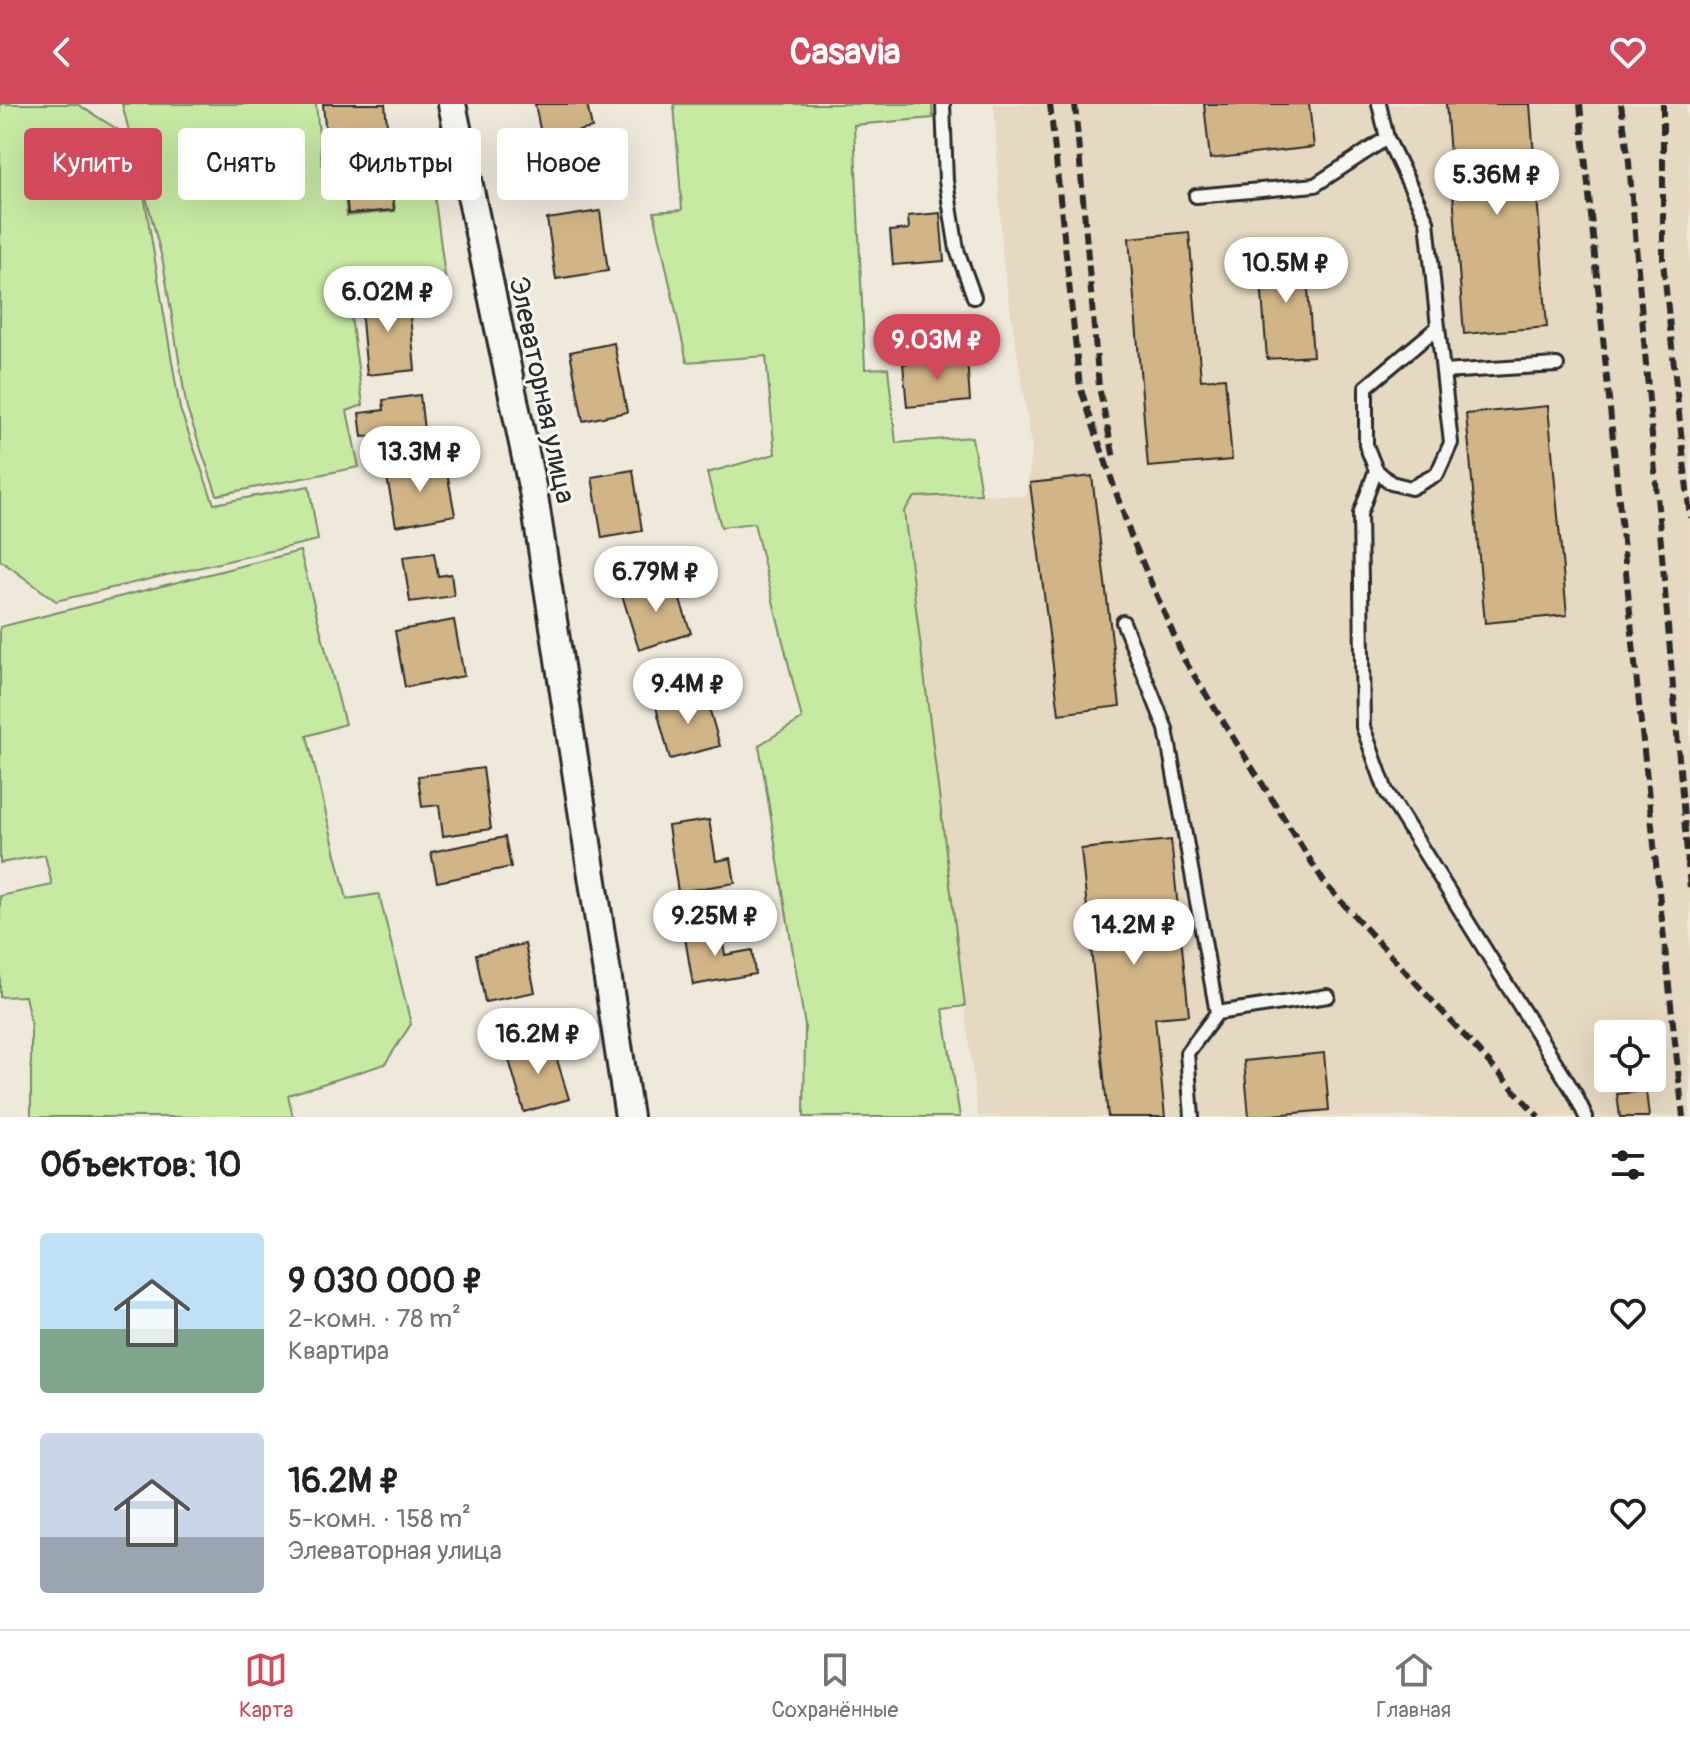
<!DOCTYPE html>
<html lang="ru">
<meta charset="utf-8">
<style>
:root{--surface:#fff;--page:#f6f6f6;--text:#202124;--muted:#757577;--line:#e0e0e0;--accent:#d1495b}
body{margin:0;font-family:Pangolin,sans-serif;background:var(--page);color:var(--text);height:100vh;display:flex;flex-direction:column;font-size:30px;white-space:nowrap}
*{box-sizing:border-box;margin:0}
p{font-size:26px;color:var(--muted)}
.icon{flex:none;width:44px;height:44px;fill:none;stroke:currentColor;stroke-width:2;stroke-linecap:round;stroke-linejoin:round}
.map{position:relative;height:1013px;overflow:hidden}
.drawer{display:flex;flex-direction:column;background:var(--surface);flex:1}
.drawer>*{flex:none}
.top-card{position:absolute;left:24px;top:24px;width:800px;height:72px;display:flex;gap:16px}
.buttons{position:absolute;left:1594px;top:916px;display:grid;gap:16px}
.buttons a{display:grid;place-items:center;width:72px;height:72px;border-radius:8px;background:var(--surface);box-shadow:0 8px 32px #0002;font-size:40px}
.price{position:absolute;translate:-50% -68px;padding:0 18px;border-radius:28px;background:#fff;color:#222;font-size:26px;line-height:52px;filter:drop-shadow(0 2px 4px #0008)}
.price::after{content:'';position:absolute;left:50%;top:48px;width:24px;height:18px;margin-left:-12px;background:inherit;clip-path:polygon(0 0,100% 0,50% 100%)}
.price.on{background:var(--accent);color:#fff}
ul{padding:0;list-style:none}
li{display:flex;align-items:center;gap:24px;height:200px;padding:0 40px}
li span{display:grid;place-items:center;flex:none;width:224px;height:160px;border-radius:8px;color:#555}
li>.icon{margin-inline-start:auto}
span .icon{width:96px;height:96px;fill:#fffc;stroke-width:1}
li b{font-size:34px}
h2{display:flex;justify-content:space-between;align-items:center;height:96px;padding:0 40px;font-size:34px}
.tag{padding:0 28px;border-radius:8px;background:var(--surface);box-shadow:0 8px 32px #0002;font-size:28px;line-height:72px}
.tag.on{background:var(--accent);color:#fff}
header{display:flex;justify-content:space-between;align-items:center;height:104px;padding:0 40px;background:var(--accent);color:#fff;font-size:36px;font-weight:700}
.dock{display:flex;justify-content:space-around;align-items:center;height:112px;border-top:2px solid var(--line);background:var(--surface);font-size:22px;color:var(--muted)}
.dock a{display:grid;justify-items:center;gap:4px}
.dock .on{color:var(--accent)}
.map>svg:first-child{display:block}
.built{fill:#e6d9c2;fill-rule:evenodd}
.green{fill:#c7eaa3;stroke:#798a67;stroke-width:2}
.building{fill:#d1b586;stroke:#2b2b2b;stroke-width:2}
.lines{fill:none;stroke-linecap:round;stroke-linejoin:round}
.service-casing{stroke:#2b2b2b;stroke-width:18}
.minor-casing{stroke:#2b2b2b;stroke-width:32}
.service{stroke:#f6f6f2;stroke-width:12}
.minor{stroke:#f6f6f2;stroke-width:26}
.rail{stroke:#2b2b2b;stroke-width:6;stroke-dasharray:12 6;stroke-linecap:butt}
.labels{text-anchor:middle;stroke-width:6;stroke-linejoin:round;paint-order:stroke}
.street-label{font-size:28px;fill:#2b2b2b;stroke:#f6f6f2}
</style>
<header><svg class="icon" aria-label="back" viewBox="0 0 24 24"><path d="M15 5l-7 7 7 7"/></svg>Casavia<svg class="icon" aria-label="heart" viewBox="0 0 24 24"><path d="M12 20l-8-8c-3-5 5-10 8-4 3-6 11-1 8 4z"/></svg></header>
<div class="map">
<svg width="1690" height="1013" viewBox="0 0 1690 1013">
<rect width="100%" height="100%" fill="#efe9dc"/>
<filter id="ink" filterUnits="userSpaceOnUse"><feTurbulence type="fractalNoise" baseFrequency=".0125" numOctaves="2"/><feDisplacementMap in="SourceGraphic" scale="16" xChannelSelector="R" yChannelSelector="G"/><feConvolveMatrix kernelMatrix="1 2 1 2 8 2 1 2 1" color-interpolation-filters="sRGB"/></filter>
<g filter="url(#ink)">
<!-- built -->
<path class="built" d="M994,0H1686L1690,88V1013H978L904,407L914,393L981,390L1026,392L1032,344L1003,159ZM1608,930H1652V974H1608Z"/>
<!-- green -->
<path class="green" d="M0,0H77L123,29L145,97L180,305L214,400L309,382L318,436L56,497L0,456Z
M122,0H316L322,61L342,68L347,112L395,107L391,63L430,58L446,180L348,191L363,301L347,307L359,363L217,391L187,305L163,158Z
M674,0H932L933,14L854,21L865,265L888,264L896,339L972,333L981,390L915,393L904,407L965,902L943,905L960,1013H804L805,922L759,641L802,615L754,419L721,423L707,369L775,350L766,252L687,258L654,108L682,106Z
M300,447L345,620L307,632L347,795L379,790L411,920L385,960L288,991L293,1013H31V919L25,892L0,893V792L52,781L45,751L0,759V523Z"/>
<!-- building -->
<path class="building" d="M323,0H385L390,51L328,56Z
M535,0H587L592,24L542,35Z
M1204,0H1309L1314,43L1210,55Z
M1446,0H1530L1547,223L1464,230Z
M390,62L394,106L348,110L344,67Z
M600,107L608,167L556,175L547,115Z
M940,109L944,157L893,161L890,127L909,125L908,112Z
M1189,128L1201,276L1225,274L1232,356L1148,363L1129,134Z
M1305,146L1313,252L1267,255L1259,150Z
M408,189L415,266L367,271L360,194Z
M614,239L627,308L583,317L570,248Z
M967,254L970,297L907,303L903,260Z
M420,291L426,344L377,350L375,332L362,333L359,309L384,306L383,296Z
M1548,302L1567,511L1485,519L1466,310Z
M445,357L455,411L396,422L386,368Z
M633,366L642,427L602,434L592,373Z
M1092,372L1120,602L1059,610L1030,379Z
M434,449L438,472L451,470L454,492L410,498L403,453Z
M673,475L691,529L639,546L622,491Z
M454,516L464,572L405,583L395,527Z
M705,589L720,642L670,655L656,603Z
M483,664L491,725L443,732L439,701L422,703L418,672Z
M709,716L716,757L731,754L735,779L678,788L668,722Z
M505,733L511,763L437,778L431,748Z
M1171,736L1189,911L1155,914L1165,1013H1108L1081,745Z
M720,822L725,851L752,846L755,870L693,881L684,828Z
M525,840L535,888L485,898L476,850Z
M551,936L569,995L524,1008L507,949Z
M1324,949L1329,1006L1249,1013L1244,957Z
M1646,987L1649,1013H1620L1617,990Z"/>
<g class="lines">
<!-- service casing -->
<g class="service-casing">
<path id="service" d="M943,0L946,77L957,146L974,193
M1379,0L1387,34L1427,117L1438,223L1366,283V341L1376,366L1391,379L1411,384L1437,370L1451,339L1443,268L1557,261
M1196,92L1315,81L1387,34
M1438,223L1443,268
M1376,366L1360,410L1363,623L1386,687L1575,990L1586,1013
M1123,518L1166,625L1217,909L1187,949L1192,1013
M1217,909L1328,892"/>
</g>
<!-- minor casing -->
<g class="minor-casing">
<path id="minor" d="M452,0L534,392L629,1013"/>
</g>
<!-- service -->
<use href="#service" class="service"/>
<!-- minor -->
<use href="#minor" class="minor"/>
<!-- rail -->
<path class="rail" d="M1050,0L1080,283L1131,432L1185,557L1326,781L1539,1013
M1075,0L1099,283L1114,354
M1580,0L1639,600L1683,1013
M1621,0L1629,58L1690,785
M1663,0V157L1690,414"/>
</g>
</g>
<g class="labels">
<!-- street labels -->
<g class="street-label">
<text transform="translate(543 286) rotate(78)" y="10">Элеваторная улица</text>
</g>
</g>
</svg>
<div class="buttons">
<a><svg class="icon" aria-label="locate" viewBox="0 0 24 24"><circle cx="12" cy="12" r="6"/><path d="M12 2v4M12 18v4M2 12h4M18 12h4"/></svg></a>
</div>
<b class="price" style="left:1497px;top:113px">5.36M ₽</b>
<b class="price" style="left:1286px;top:201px">10.5M ₽</b>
<b class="price" style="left:388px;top:230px">6.02M ₽</b>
<b class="price on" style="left:937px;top:278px">9.03M ₽</b>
<b class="price" style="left:420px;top:390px">13.3M ₽</b>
<b class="price" style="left:656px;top:510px">6.79M ₽</b>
<b class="price" style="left:688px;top:622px">9.4M ₽</b>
<b class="price" style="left:715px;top:854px">9.25M ₽</b>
<b class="price" style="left:1134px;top:863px">14.2M ₽</b>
<b class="price" style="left:538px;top:972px">16.2M ₽</b>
<div class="top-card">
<a class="tag on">Купить</a>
<a class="tag">Снять</a>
<a class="tag">Фильтры</a>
<a class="tag">Новое</a>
</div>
</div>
<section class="drawer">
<h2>Объектов: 10<svg class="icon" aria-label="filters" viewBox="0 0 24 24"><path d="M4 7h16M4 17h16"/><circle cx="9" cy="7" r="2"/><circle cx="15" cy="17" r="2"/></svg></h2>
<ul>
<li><span style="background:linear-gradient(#bfe0f5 60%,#7fa58c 0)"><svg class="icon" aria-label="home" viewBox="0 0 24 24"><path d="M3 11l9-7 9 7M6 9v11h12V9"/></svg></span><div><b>9 030 000 ₽</b><p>2-комн. · 78 m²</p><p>Квартира</p></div><svg class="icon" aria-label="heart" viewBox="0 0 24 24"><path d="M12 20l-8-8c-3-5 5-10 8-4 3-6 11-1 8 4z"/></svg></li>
<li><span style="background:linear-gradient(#c9d6e8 65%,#9aa5b1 0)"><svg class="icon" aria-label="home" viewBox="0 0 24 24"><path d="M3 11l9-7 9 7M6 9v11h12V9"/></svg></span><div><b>16.2M ₽</b><p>5-комн. · 158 m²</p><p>Элеваторная улица</p></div><svg class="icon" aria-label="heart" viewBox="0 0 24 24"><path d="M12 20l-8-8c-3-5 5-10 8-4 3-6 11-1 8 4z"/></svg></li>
</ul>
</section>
<nav class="dock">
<a class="on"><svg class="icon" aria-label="map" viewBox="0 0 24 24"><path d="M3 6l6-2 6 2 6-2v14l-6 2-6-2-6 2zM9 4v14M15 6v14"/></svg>Карта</a>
<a><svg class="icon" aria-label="saved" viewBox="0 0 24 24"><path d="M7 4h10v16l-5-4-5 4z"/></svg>Сохранённые</a>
<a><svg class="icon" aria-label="home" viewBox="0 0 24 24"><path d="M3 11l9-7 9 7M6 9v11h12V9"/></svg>Главная</a>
</nav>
